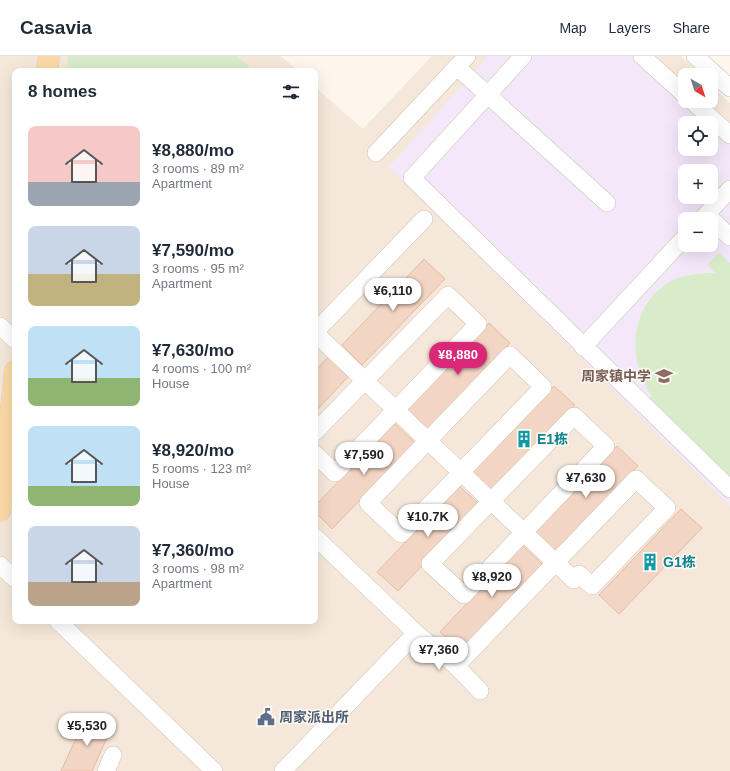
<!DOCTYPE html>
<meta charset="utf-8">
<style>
:root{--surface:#fff;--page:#f2f2f3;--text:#1f2937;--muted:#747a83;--line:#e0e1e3;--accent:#db2777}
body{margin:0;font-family:Helvetica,"Noto Sans SC",sans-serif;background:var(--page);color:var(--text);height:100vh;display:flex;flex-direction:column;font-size:15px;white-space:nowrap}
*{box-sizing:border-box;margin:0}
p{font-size:13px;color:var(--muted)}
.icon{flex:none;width:22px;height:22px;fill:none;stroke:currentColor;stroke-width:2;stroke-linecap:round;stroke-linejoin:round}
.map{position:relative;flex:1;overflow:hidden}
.side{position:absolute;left:12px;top:12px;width:306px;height:556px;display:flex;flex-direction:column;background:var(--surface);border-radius:8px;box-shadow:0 4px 16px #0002}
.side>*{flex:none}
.needle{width:26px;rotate:141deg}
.tools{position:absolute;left:678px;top:12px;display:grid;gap:8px}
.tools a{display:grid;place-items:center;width:40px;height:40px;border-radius:8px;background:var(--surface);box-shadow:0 4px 16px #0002;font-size:20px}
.price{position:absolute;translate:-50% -34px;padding:0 9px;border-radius:14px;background:#fff;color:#222;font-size:13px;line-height:26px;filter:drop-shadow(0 1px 2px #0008)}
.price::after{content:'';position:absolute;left:50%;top:24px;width:12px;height:9px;margin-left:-6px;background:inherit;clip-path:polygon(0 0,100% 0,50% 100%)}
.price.current{background:var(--accent);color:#fff}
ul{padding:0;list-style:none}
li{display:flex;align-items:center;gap:12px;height:100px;padding:0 16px}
li span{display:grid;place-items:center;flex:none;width:112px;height:80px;border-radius:8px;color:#555}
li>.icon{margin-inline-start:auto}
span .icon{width:48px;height:48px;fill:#fffc;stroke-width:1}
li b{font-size:17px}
h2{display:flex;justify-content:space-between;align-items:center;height:48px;padding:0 16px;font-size:17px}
header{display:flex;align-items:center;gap:24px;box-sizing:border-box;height:56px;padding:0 20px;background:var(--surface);border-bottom:1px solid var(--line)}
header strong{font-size:19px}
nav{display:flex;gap:22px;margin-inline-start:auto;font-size:14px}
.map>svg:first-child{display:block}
.residential{fill:#f5e8da;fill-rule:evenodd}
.education{fill:#f3e8fa;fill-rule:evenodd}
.green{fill:#d8ecc9}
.building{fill:#f3d5c3;stroke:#e6bba3}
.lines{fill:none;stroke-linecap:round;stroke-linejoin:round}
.minor-casing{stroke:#d1beb0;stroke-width:18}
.major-casing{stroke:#dad1cd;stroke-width:22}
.minor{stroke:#fff;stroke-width:17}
.major{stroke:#fbd9a5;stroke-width:21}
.labels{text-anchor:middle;stroke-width:3;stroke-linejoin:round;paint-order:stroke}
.education-label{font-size:14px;font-weight:bold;fill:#785e54;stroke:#fffaf3;text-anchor:end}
.culture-label{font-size:14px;font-weight:bold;fill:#0d838f;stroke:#fffaf3;text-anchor:start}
.service-label{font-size:14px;font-weight:bold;fill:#4e5e75;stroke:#fffaf3;text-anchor:start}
</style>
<header>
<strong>Casavia</strong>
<nav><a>Map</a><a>Layers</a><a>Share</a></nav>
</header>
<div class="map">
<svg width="730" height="715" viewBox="0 0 730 715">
<rect width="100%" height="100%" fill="#fdf6ec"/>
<!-- residential -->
<path class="residential" d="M0,0H281L298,15H15V565H315V31L363,73L432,0H681L701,19H685V45H711V29L730,47V715H0ZM685,67H711V93H685ZM685,115H711V141H685ZM685,163H711V189H685Z"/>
<!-- education -->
<path class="education" d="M488,0H656L685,27V45L730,69V450L389,111ZM685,67H711V93H685ZM685,115H711V141H685ZM685,163H711V189H685Z"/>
<!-- green -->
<path class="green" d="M68,0H237L254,15H67Z
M719,197L730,207V421L649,342L652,340C624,302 631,241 678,222C690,218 703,217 715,217L707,209Z"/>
<!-- building -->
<path class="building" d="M424,203L445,223L362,309L342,289Z
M489,267L510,287L428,373L407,353Z
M328,301L348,321L315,356V315Z
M554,330L575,349L493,436L472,416Z
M394,367L415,387L332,473L315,456V450Z
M617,390L638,410L555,496L535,476Z
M459,430L480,449L398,535L377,516Z
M681,453L702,472L619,558L599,539Z
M522,489L543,509L461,595L440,576Z
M86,661L111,673L92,715H61Z"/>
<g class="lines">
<!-- minor casing -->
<g class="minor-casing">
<path id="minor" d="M523,0L412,122L730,433
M642,0L685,39
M695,0L730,32
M457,11L607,147
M692,45L730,79
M376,97L467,0
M702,163L730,133
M711,163L730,181
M0,270L15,284
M315,276L424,163
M315,277L556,507L574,524L579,518L592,530L667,452L636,423L456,610
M583,291L685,181
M574,360L606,390L464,539L430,508Z
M315,376L448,239L478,268L335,417L315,398
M461,416L543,331L510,299L368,447L401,478L464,414
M0,509L15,523
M58,565L214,715
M416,577L456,610L480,635
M106,715L113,699
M283,715L416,577L315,481"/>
</g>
<!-- major casing -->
<g class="major-casing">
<path id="major" d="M47,15L49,0
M0,455L15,315"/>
</g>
<!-- minor -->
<use href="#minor" class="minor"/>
<!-- major -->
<use href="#major" class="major"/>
</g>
<!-- icons -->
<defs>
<g id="school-bare" transform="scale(1.38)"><path d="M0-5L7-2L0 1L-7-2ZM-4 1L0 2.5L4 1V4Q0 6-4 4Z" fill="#8d6e63" stroke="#fffaf3" stroke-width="2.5" paint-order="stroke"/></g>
<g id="building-bare" transform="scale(1.38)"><path d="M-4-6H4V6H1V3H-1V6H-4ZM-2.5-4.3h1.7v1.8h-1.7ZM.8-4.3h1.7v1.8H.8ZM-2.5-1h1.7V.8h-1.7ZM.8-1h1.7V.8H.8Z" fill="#0f9aa8" stroke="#fffaf3" stroke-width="2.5" paint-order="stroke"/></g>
<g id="civic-bare" transform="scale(1.38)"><path d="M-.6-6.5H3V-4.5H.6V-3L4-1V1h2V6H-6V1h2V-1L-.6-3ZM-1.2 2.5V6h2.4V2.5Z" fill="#5c6f8a" stroke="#fffaf3" stroke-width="2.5" paint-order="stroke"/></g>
</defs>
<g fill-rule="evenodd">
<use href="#school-bare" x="664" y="320"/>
<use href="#building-bare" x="524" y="383"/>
<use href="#building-bare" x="650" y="506"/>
<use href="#civic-bare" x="266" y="661"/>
</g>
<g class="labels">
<!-- education labels -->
<g class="education-label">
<text x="651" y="325">周家镇中学</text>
</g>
<!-- culture labels -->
<g class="culture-label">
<text x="537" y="388">E1栋</text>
<text x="663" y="511">G1栋</text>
</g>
<!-- service labels -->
<g class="service-label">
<text x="279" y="666">周家派出所</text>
</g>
</g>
</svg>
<div class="tools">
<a><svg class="needle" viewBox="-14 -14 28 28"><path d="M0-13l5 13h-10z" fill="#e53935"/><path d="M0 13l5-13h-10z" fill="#747a83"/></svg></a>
<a><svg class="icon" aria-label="locate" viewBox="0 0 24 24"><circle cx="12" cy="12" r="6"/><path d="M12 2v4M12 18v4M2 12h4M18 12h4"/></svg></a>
<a>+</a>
<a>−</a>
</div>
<b class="price" style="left:393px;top:256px">¥6,110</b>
<b class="price current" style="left:458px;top:320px">¥8,880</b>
<b class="price" style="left:364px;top:420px">¥7,590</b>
<b class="price" style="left:586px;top:443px">¥7,630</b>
<b class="price" style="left:428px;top:482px">¥10.7K</b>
<b class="price" style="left:492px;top:542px">¥8,920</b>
<b class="price" style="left:439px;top:615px">¥7,360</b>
<b class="price" style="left:87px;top:691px">¥5,530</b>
<section class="side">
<h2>8 homes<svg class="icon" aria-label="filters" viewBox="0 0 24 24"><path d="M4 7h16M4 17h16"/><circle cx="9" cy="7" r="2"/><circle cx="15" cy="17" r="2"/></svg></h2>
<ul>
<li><span style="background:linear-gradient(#f6c9c9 70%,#9aa5b1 0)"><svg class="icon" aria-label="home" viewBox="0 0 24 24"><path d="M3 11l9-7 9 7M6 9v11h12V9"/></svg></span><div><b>¥8,880/mo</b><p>3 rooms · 89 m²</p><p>Apartment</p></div></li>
<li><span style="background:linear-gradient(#c9d6e8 60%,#c2b280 0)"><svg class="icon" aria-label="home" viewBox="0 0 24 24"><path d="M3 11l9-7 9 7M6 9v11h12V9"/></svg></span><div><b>¥7,590/mo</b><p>3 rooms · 95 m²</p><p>Apartment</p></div></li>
<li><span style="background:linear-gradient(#bfe0f5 65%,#8fb573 0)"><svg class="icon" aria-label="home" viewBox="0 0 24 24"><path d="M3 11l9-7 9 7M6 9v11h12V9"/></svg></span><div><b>¥7,630/mo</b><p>4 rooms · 100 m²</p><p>House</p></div></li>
<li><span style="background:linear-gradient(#bfe0f5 75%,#8fb573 0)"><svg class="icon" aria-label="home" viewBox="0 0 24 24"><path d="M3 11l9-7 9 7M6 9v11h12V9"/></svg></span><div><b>¥8,920/mo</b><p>5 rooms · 123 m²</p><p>House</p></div></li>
<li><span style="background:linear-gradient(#c9d6e8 70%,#b9a48a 0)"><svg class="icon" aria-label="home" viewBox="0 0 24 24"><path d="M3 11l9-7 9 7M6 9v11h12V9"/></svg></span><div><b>¥7,360/mo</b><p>3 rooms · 98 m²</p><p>Apartment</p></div></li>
</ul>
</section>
</div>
